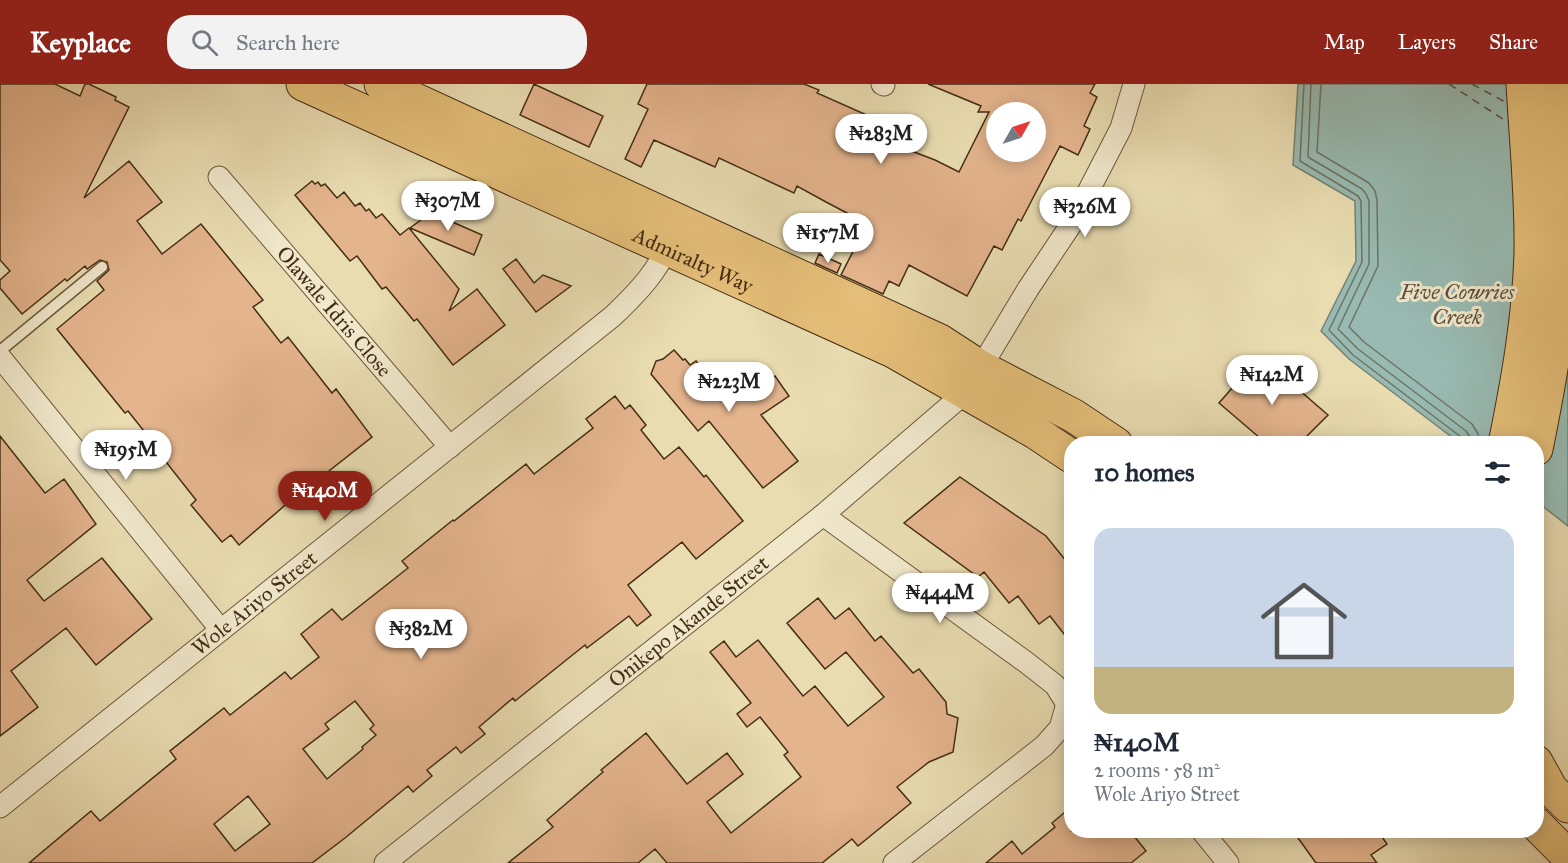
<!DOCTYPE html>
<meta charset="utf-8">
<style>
:root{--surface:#fff;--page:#f2f2f3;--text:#1f2937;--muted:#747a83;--line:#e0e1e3;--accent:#8f2418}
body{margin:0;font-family:"IM FELL Great Primer",serif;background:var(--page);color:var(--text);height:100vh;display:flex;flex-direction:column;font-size:22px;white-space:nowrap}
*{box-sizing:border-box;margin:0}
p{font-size:20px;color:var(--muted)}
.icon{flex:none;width:33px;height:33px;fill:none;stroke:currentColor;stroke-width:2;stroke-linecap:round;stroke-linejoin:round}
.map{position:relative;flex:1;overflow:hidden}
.details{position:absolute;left:1064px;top:352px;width:480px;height:402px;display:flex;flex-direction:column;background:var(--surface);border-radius:24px;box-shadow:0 3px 15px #0003}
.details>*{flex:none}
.needle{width:39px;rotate:51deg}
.buttons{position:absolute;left:986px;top:18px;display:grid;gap:12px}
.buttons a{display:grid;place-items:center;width:60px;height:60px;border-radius:50%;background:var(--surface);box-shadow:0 3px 15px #0003;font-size:30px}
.price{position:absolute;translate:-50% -51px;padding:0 14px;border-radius:21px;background:#fff;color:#222;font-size:20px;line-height:39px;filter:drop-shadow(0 2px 3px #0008)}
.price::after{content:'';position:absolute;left:50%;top:36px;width:18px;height:14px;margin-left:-9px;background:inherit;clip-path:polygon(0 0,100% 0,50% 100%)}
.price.current{background:var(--accent);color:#fff}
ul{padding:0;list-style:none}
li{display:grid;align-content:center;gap:12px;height:318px;padding:0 30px}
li+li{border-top:2px solid var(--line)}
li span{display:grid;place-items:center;height:186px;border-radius:18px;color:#555}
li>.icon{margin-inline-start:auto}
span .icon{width:108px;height:108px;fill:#fffc;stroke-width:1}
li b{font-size:26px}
h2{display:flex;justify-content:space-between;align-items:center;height:72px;padding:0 30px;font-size:26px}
header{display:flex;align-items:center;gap:36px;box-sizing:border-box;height:84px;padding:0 30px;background:var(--accent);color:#fff}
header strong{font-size:28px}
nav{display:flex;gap:33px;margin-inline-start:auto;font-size:21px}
.search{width:420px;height:54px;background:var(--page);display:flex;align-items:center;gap:15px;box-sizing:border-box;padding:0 21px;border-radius:24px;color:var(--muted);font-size:22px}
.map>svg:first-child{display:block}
.water{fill:#98bab2;stroke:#768273;stroke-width:1.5}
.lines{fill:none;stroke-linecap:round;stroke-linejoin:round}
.shore{stroke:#6e7463;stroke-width:1.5}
.ferry{stroke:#59503c;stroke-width:1.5;stroke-dasharray:8 6;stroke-linecap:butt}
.building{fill:#e4b48d;stroke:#442d14;stroke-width:1.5;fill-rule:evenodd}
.service-casing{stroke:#6d593b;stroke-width:13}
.minor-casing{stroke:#6d593b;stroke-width:23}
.primary-casing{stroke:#442d14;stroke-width:35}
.service{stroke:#f1e8cc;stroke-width:10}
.minor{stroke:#f1e8cc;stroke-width:21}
.primary{stroke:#e4be78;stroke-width:33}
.labels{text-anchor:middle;stroke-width:6;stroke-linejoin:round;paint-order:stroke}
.street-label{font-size:21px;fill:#442d14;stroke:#f1e8cc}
.water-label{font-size:22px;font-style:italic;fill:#59503c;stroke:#f1e8cc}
</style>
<header>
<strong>Keyplace</strong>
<div class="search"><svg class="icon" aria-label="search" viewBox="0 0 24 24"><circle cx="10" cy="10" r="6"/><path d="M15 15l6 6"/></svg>Search here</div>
<nav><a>Map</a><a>Layers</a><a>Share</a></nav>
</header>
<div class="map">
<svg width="1568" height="779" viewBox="0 0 1568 779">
<rect width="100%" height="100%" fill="#e9dcb1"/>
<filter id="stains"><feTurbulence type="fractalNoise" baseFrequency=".00333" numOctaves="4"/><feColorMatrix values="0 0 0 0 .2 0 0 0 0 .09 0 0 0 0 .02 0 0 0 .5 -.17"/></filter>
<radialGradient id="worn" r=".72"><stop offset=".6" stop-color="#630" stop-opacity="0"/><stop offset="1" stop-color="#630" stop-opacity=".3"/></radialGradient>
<!-- water -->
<path class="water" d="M1298,0H1568V442L1536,417V360H1461L1349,275L1321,247L1356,177L1355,117L1293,81Z"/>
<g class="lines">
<!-- shore -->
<path class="shore" d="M1304,0L1300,77L1358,112L1361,117L1362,178L1329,246L1353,271L1461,353L1463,360
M1311,0L1308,73L1362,105L1366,110L1369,117V180L1338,245L1358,265L1466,347L1470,353L1471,360
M1321,0L1317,68L1369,99L1375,107L1377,116L1378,182L1349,243L1364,258L1472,340L1478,350L1480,360"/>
<!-- ferry -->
<path class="ferry" d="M1449,0L1509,39
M1472,0L1507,19"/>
</g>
<!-- building -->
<path class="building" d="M0,0H55L80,12L85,0H89L116,13L115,16L129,23L84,114L129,77L162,118L137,137L162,170L201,140L263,216L253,223L281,259L288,253L332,309L336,305L372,353L306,405L305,404L239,461L231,451L222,458L191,421L196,416L155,364L156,362L128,327L125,329L57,245L104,206L97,197L109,186L107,178L100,176L87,185L85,182L67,197L65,195L22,230L0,204V196L10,187L0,176Z
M534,0L603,32L589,63L520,31Z
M647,0H804L819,6L817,9L889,41L883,56L935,76L959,88L989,28H978L981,22L928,0H1095L1090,9L1097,13L1084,42L1090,45L1078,71L1060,62L1021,137L1018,135L1002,166L994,162L967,212L909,181L899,202L889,197L883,210L841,191L865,144L866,139L826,118L797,102L794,109L719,74L715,83L654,56L641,83L625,75L648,25L638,20ZM996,28H1035V68H996Z
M312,97L315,100L318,98L321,102L325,100L337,114L344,108L355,122L360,119L366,127L369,125L376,134L382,130L400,151L409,144L459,205L449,227L477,205L505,241L453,281L417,235L414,237L386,203L382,205L357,172L350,177L295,111Z
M425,126L482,151L474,171L410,144L422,135Z
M819,170L841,180L837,189L815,179Z
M516,175L534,199L543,191L571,202L536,228L503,185Z
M674,266L683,276L685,275L690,281L696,277L707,290L714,285L719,291L722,288L730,298L737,293L750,309L775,292L789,312L761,331L798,377L763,404L709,337L698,347L651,290L656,277L663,275Z
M1260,272L1328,331L1299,360H1267L1219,319Z
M615,312L625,325L630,321L646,341L641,346L664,375L679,363L704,393L706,391L743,437L696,475L682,458L628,501L651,531L637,542L629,532L587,564L585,561L515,617L513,614L479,643L485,650L461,669L456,663L427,686L432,692L413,708L408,702L345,754L312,779H29L91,727L100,737L176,675L170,667L224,624L230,631L285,588L291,595L319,573L301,550L332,525L342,536L408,484L402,477L453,436L454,437L526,380L534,390L593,344L586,335ZM355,617L374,641L370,645L376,651L362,663L363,665L327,695L303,665L329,645L325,640ZM248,712L270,740L235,767L214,740Z
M0,352L45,409L64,395L96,440L27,496L44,517L102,474L152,535L96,581L66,544L11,587L38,623L0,652Z
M960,393L1046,452L1071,483V559L1050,532L1039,540L1018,512L1009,519L984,488L978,493L904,439Z
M818,514L835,535L849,524L875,557L881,552L913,589L919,585L946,618L947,630L958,634L953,668L929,678L897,703L911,719L858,762L852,755L822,779H667L655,765L638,779H508L553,743L547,736L603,688L601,686L646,649L687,700L727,669L743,690L707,718L731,749L801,693L784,671L788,668L760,633L747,643L737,630L751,619L710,568L724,557L736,573L758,556L803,612L815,602L848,642L884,613L846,568L825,585L787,539Z
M1071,723V747H1130L1146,767L1131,779H986L1012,757L1022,770L1055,743L1052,739Z
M1293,747H1378L1387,760L1371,771L1377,779H1316Z"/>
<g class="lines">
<!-- service casing -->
<g class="service-casing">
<path id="service" d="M0,267L102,183"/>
</g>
<!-- minor casing -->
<g class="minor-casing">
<g id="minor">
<path d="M882,0L884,1"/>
<path id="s1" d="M219,93L450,363"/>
<path d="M0,273L221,546"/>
<path d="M823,431L1027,579L1055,601L1067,620L1071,621"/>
<path id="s2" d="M0,723L613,232C637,209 661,185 671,153"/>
<path d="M1202,747L1228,779"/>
<path id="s3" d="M385,779L823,431L966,308L1028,205L1072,139L1121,44L1134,0"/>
<path d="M894,779L1044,662L1060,644L1067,620"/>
</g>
</g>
<!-- primary casing -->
<g class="primary-casing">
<g id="primary">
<path id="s4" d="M303,0L893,267L1035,348L1071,372"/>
<path d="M381,0L940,257L980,283L1074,332L1116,360"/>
<path d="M1505,360C1518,297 1529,234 1531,169C1532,113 1526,56 1523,0"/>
<path d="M1536,365C1549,301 1561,236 1562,170C1563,113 1558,56 1554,0"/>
<path d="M1536,678L1551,705L1568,722"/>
<path d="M1536,740L1568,772"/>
</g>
</g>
<!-- service -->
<use href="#service" class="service"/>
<!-- minor -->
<use href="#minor" class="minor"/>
<!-- primary -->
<use href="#primary" class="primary"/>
</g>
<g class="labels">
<!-- street labels -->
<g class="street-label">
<text dy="7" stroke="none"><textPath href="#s4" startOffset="428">Admiralty Way</textPath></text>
<text dy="7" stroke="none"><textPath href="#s1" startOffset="177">Olawale Idris Close</textPath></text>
<text dy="7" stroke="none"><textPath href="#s2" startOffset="326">Wole Ariyo Street</textPath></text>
<text dy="7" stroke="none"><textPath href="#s3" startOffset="388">Onikepo Akande Street</textPath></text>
</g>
<!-- water labels -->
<g class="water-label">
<text x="1457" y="215">Five Cowries<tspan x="1457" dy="25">Creek</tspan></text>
</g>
</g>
<rect width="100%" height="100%" filter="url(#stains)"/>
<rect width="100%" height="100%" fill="url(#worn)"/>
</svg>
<div class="buttons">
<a><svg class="needle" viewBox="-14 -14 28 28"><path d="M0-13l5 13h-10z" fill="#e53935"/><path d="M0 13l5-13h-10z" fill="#747a83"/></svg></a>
</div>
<b class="price" style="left:881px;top:81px">₦283M</b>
<b class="price" style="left:448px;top:148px">₦307M</b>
<b class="price" style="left:1085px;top:154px">₦326M</b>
<b class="price" style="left:828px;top:180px">₦157M</b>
<b class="price" style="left:1272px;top:322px">₦142M</b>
<b class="price" style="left:729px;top:329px">₦223M</b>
<b class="price" style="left:126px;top:397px">₦195M</b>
<b class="price current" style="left:325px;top:438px">₦140M</b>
<b class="price" style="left:940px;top:540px">₦444M</b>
<b class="price" style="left:421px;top:576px">₦382M</b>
<section class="details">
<h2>10 homes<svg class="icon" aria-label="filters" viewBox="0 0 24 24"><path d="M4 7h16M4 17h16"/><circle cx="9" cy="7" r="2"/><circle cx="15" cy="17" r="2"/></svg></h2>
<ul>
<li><span style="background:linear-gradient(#c9d6e8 75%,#c2b280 0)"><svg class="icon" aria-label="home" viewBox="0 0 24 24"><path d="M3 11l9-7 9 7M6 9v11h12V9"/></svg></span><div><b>₦140M</b><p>2 rooms · 58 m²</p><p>Wole Ariyo Street</p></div></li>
</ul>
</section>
</div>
